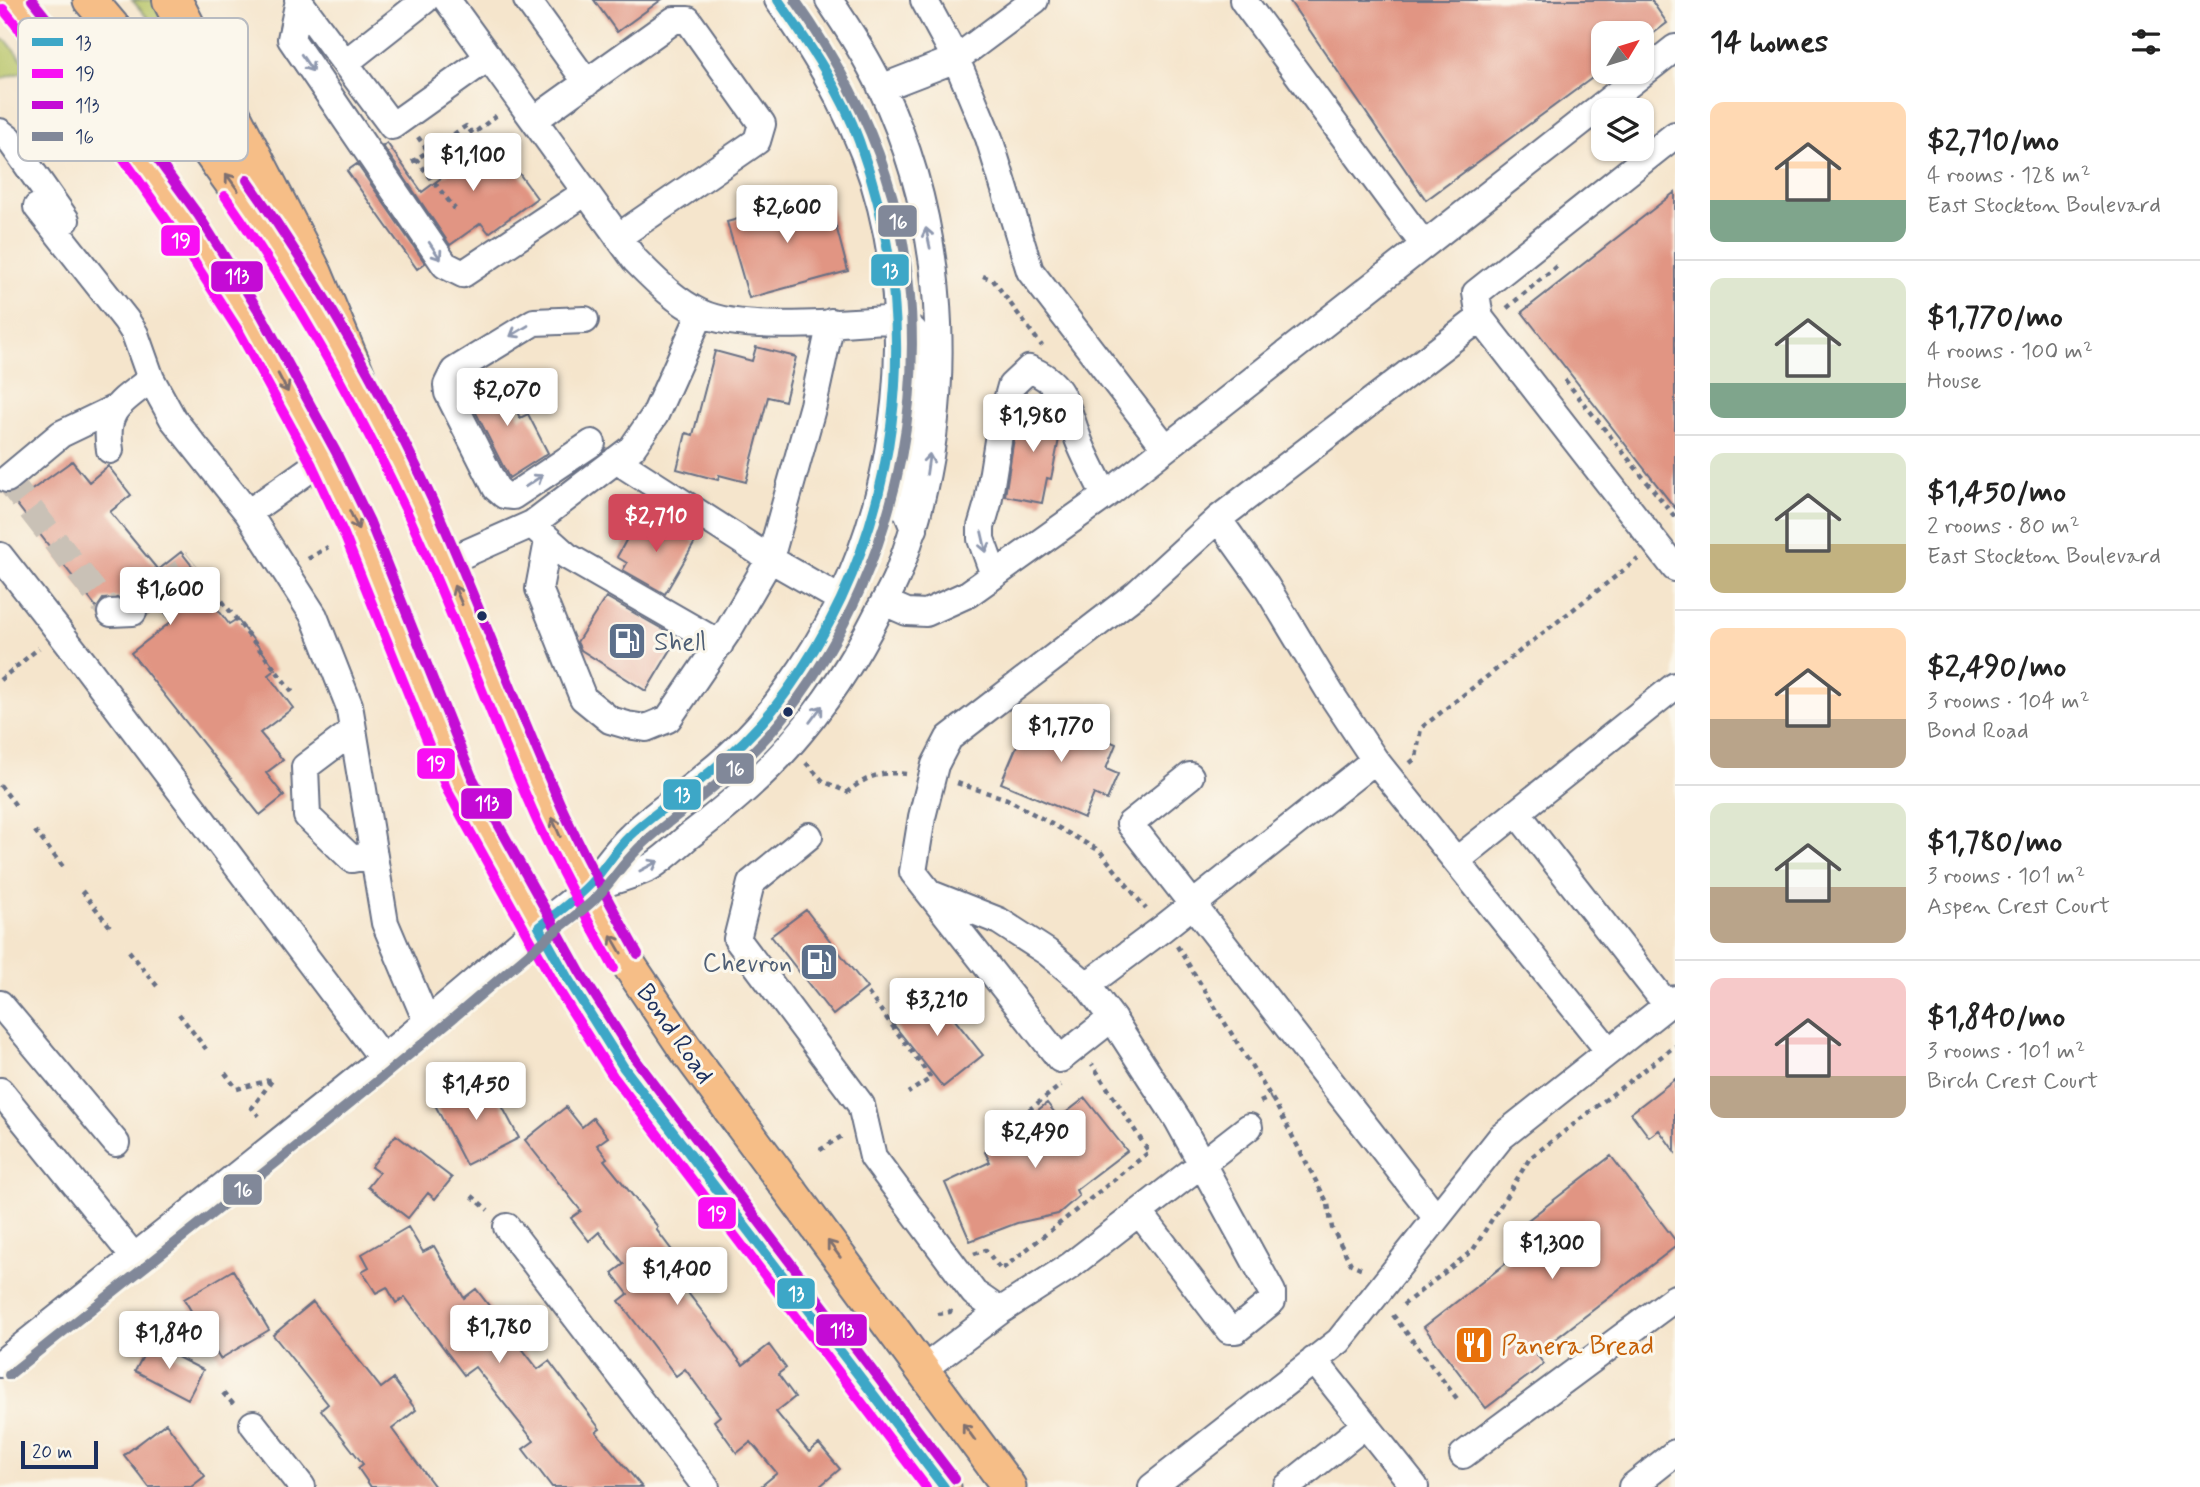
<!DOCTYPE html>
<meta charset="utf-8">
<style>
:root{--surface:#fff;--page:#f2f2f2;--text:#222;--muted:#767676;--line:#e0e0e0;--accent:#d1495b}
body{margin:0;font-family:Mynerve,sans-serif;background:var(--page);color:var(--text);height:100vh;display:flex;flex-direction:column;font-size:26px;white-space:nowrap}
*{box-sizing:border-box;margin:0}
p{font-size:23px;color:var(--muted)}
.icon{flex:none;width:38px;height:38px;fill:none;stroke:currentColor;stroke-width:2;stroke-linecap:round;stroke-linejoin:round}
.map{position:relative;flex:1;overflow:hidden}
.side{display:flex;flex-direction:column;background:var(--surface);width:525px}
.side>*{flex:none}
.needle{width:46px;rotate:52deg}
.controls{position:absolute;left:1591px;top:21px;display:grid;gap:14px}
.controls a{display:grid;place-items:center;width:63px;height:63px;border-radius:14px;background:var(--surface);box-shadow:0 2px 5px #0004;font-size:35px}
.scale{position:absolute;left:21px;bottom:18px;width:77px;box-sizing:border-box;padding-left:7px;border:4px solid #1b2f5e;border-top:0;font-size:19px;line-height:24px;white-space:nowrap;color:#1b2f5e;-webkit-text-stroke:5px #fbf7ec;paint-order:stroke}
.price{position:absolute;translate:-50% -60px;padding:0 16px;border-radius:7px;background:#fff;color:#222;font-size:23px;line-height:46px;filter:drop-shadow(0 2px 4px #0008)}
.price::after{content:'';position:absolute;left:50%;top:42px;width:21px;height:16px;margin-left:-10px;background:inherit;clip-path:polygon(0 0,100% 0,50% 100%)}
.price.selected{background:var(--accent);color:#fff}
ul{padding:0;list-style:none}
li{display:flex;align-items:center;gap:21px;height:175px;padding:0 35px}
li+li{border-top:2px solid var(--line)}
li span{display:grid;place-items:center;flex:none;width:196px;height:140px;border-radius:14px;color:#555}
li>.icon{margin-inline-start:auto}
span .icon{width:84px;height:84px;fill:#fffc;stroke-width:1}
li b{font-size:30px}
h2{display:flex;justify-content:space-between;align-items:center;height:84px;padding:0 35px;font-size:30px}
main{display:flex;flex:1;min-height:0}
.map>svg:first-child{display:block}
.green{fill:#b5c264;stroke:#687861;stroke-width:2}
.building{fill:#e19583}
.lines{fill:none;stroke-linecap:round;stroke-linejoin:round}
.minor-tunnel{stroke:#c9c1b6;stroke-width:26;stroke-dasharray:26 13;stroke-linecap:butt}
.minor-casing{stroke:#676f84;stroke-width:30}
.major-casing{stroke:#676f84;stroke-width:37}
.highway-casing{stroke:#676f84;stroke-width:42}
.path{stroke:#676f84;stroke-width:4.5;stroke-dasharray:5 5;stroke-linecap:butt}
.minor{stroke:#fff;stroke-width:26}
.major{stroke:#f6be87;stroke-width:33}
.highway{stroke:#f6be87;stroke-width:38}
.bus-1-casing{stroke:#fbf7ec;stroke-width:16}
.bus-2-casing{stroke:#fbf7ec;stroke-width:16}
.bus-3-casing{stroke:#fbf7ec;stroke-width:16}
.bus-4-casing{stroke:#fbf7ec;stroke-width:16}
.bus-1{stroke:#3da7c7;stroke-width:10}
.bus-2{stroke:#f80ff3;stroke-width:10}
.bus-3{stroke:#c40bd5;stroke-width:10}
.bus-4{stroke:#818899;stroke-width:10}
.oneway{stroke:#8d97ae}
.oneway2{stroke:#7e6f70}
.bus-dot{fill:#1b2f5e;stroke:#fbf7ec;stroke-width:2.5}
.labels{text-anchor:middle;stroke-width:6;stroke-linejoin:round;paint-order:stroke}
.service-label{font-size:26px;fill:#4e5e75;stroke:#fbf7ec;text-anchor:start}
.street-label{font-size:26px;fill:#1b2f5e;stroke:#fbf7ec}
.food-label{font-size:26px;fill:#c56008;stroke:#fbf7ec;text-anchor:start}
.key{fill:#fbf7ec;stroke:#b8bbc1;stroke-width:2}
.key-label{font-size:19px;fill:#1b2f5e}
.line-badge{stroke:#fbf7ec;stroke-width:2.5}
.badge-label{font-size:19px;text-anchor:middle;font-weight:bold;fill:#fff}
</style>
<main>
<div class="map">
<svg width="1675" height="1487" viewBox="0 0 1675 1487">
<rect width="100%" height="100%" fill="#fbf7ec"/>
<filter id="ink" filterUnits="userSpaceOnUse"><feTurbulence type="fractalNoise" baseFrequency=".0143" numOctaves="2"/><feDisplacementMap in="SourceGraphic" scale="14" xChannelSelector="R" yChannelSelector="G"/><feConvolveMatrix kernelMatrix="1 2 1 2 8 2 1 2 1" color-interpolation-filters="sRGB"/></filter>
<filter id="wash" filterUnits="userSpaceOnUse"><feTurbulence type="fractalNoise" baseFrequency=".00686" numOctaves="4" result="noise"/><feDisplacementMap in="SourceGraphic" scale="28" xChannelSelector="R" yChannelSelector="G"/><feGaussianBlur stdDeviation="1.57" result="paint"/><feColorMatrix in="noise" values="0 0 0 0 0 0 0 0 0 0 0 0 0 0 0 0 0 1.4 0 .05"/><feComposite in="paint" operator="in"/></filter>
<g filter="url(#wash)">
<rect width="100%" height="100%" fill="#f5e5cc"/>
<!-- green -->
<path class="green" d="M132,0H157L178,42L171,45Z
M0,39L7,41L30,70L0,79Z"/>
<g id="blocks">
<!-- building -->
<path class="building" d="M594,0H661L617,32Z
M1289,0H1651L1667,23L1642,42V33H1603V70L1426,200Z
M494,139L537,198L489,233L481,223L450,245L383,146L387,143L422,192Z
M357,164L425,263L417,269L347,171Z
M1675,192V508L1522,312Z
M803,193L808,209L830,203L848,271L749,298L727,222L756,214L755,207Z
M756,347L796,357L785,401L768,397L746,482L719,475L718,480L677,469L686,433L693,435L715,351L752,361Z
M494,379L498,386L503,384L520,418L528,414L548,453L509,478L466,393Z
M1022,406L1052,411L1060,434L1051,479L1047,478L1042,503L1005,496L1016,425Z
M72,461L89,482L108,466L131,495L110,512L158,570L181,552L211,590L206,594L229,624L237,619L276,669L268,675L293,708L260,733L283,760L266,773L284,796L260,815L131,653L172,621L143,585L127,597L103,599L97,608L15,502Z
M651,514L695,542L665,594L623,570L627,563L617,557L629,535L634,538Z
M606,597L678,638L646,691L581,650L577,642Z
M1033,708L1116,744L1106,769L1118,774L1107,800L1094,794L1084,818L1001,783Z
M806,910L867,988L833,1015L771,936Z
M930,989L983,1055L943,1087L890,1020Z
M1675,1079V1152L1659,1130L1649,1137L1631,1113Z
M470,1082L477,1095L492,1087L519,1138L466,1165L433,1101Z
M1085,1098L1127,1151L1076,1190L1079,1196L1058,1214L1017,1223L970,1241L945,1183L990,1162L985,1152L1047,1103L1059,1118Z
M566,1107L582,1127L593,1118L608,1137L597,1145L607,1158L604,1160L658,1227L656,1229L686,1269L676,1277L743,1365L769,1345L786,1368L778,1374L795,1397L776,1412L809,1452L819,1444L840,1469L819,1487H760L777,1473L751,1442L737,1453L714,1421L720,1416L685,1369L676,1376L619,1301L628,1294L612,1273L624,1264L599,1232L589,1241L571,1218L581,1211L525,1140Z
M396,1135L452,1178L435,1199L428,1193L408,1218L368,1187L379,1173L371,1167Z
M1611,1156L1675,1240V1247L1536,1354L1544,1364L1486,1408L1424,1327L1540,1237L1528,1220Z
M408,1227L423,1252L434,1246L464,1298L476,1289L538,1369L549,1361L600,1429L596,1432L642,1487H552L523,1449L534,1441L475,1367L464,1375L405,1297L396,1303L387,1287L376,1293L362,1271L369,1267L362,1254Z
M233,1270L269,1330L220,1359L184,1299Z
M313,1302L381,1388L393,1379L416,1410L392,1429L435,1487H371L358,1468L363,1464L321,1410L328,1404L273,1335Z
M150,1343L203,1370L188,1399L135,1371Z
M166,1423L205,1476L191,1487H149L124,1455Z"/>
</g>
</g>
<g filter="url(#ink)">
<use href="#blocks" fill-opacity="0" stroke="#676f84" stroke-width="2"/>
<g class="lines">
<!-- minor-tunnel -->
<path class="minor-tunnel" d="M7,479L111,613
M133,612L194,562"/>
<!-- minor casing -->
<g class="minor-casing">
<path id="minor" d="M298,0L392,126L489,57
M299,0L291,39L445,265L463,274L586,192
M447,0L635,260C655,280 675,301 701,313C743,333 850,322 898,319L914,331L920,349L915,418L901,497L914,529
M527,0L587,83
M924,0L956,59L989,138L1030,271L1166,448
M1243,0L1424,245
M345,63L425,0
M881,88L956,59L1035,0
M534,120L674,20H688L762,124L757,141L618,237
M0,132L9,139L66,220
M1675,135L1476,293L1480,318L1675,568
M37,207L126,320L135,334L151,379L173,419L248,513L314,616L349,705L385,923L427,1022
M585,320L534,322L454,371L447,385L448,393L496,488L504,495L513,496L592,443
M110,450C103,408 122,402 151,379
M616,460L770,559L840,599
M7,479L61,434L113,409
M248,513L324,459
M1218,519L1266,586L1331,694L1375,760L1609,1051
M538,530L567,556L720,644
M548,541L539,589L583,698L610,720L627,725L646,728L668,719L728,631L770,559L813,405L831,322
M0,556L86,666L382,1058
M444,563L532,524L632,448L655,415L701,313
M994,575L981,539V527L988,503L1001,422L1011,386L1029,369C1063,382 1066,405 1077,436C1084,456 1096,476 1105,496
M884,602L907,612L926,613L968,594L1105,496L1675,48
M111,613L133,612
M353,731L305,767L307,816L352,859L373,855
M1190,776L1130,824L1436,1217
M1517,813L1667,1005
M809,836L751,883L737,939L861,1105L873,1157L974,1293L1000,1311
M1456,861L1675,686
M587,889C606,882 635,876 652,866C665,858 677,846 689,836C724,809 758,781 788,747C824,706 854,661 879,611C887,597 895,583 900,568C957,415 951,235 881,87C866,56 848,28 829,0
M931,894L999,921L1047,952L1087,985L1112,1018L1178,1120L1272,1292V1301L1236,1330H1229L1139,1212
M1087,985L1162,929L1375,760
M0,1004L116,1143
M1112,1018L1060,1059L913,872L922,817L935,765L949,738L1136,594L1218,519L1480,318
M0,1091L134,1257
M507,1227L706,1487
M1314,1360L1415,1487
M0,1364C135,1256 271,1149 405,1040C451,1002 496,963 541,925C555,913 570,903 583,891C600,875 613,853 630,837C653,814 682,796 706,775C736,751 764,722 786,691C887,554 922,371 881,207C862,131 823,63 778,0
M923,1369L1000,1311L1070,1266L1249,1127
M253,1424L302,1487
M1463,1455L1675,1298
M1152,1487L1339,1341L1501,1137L1675,999
M1287,1487L1365,1425
M1632,1487L1675,1453"/>
</g>
<!-- major casing -->
<g class="major-casing">
<path id="major" d="M14,0L128,142L187,224L250,323L324,459L357,528L421,692L459,783L504,867L568,979L624,1068L944,1487
M90,0C170,93 241,193 308,296
M343,354L403,472L444,563L554,823L585,889L617,947L684,1047L1009,1487"/>
</g>
<!-- highway casing -->
<g class="highway-casing">
<path id="highway" d="M172,0L313,274L356,377"/>
</g>
<!-- path -->
<path class="path" d="M418,137L428,151
M416,159L455,209
M412,162L466,126L473,134L497,115
M983,276L993,280L1042,346
M1507,308L1560,263
M1565,380L1675,517
M308,559L328,547
M216,593L294,694
M0,680L39,648
M806,763L823,781L847,792C868,776 880,771 907,774
M1410,763L1416,758L1421,728L1638,559
M957,783L1007,799L1100,851L1146,909
M0,785L17,807
M35,831L64,868
M82,891L111,928
M1177,946L1276,1105L1328,1204L1332,1228L1351,1264L1365,1270
M129,951L157,986
M868,993L931,1078L908,1093
M179,1014L206,1049
M225,1073L237,1089L273,1079L252,1108L259,1116
M1260,1102L1271,1097
M1021,1116L1061,1085
M820,1150L842,1136
M472,1196L488,1210
M974,1254L986,1250L1001,1270L1149,1152L1092,1064
M1403,1305L1473,1250L1530,1158L1675,1046
M938,1314L950,1312L952,1307
M1393,1315L1458,1400
M223,1393L235,1406"/>
<!-- minor -->
<use href="#minor" class="minor"/>
<!-- major -->
<use href="#major" class="major"/>
<!-- highway -->
<use href="#highway" class="highway"/>
<!-- bus-1 casing -->
<g class="bus-1-casing">
<path id="bus-1" d="M778,0C809,44 841,90 859,141C926,326 902,530 787,691C763,725 732,755 699,781C677,799 652,815 631,835C616,849 606,866 593,881C577,899 558,912 539,927L568,979L624,1068L944,1487"/>
</g>
<!-- bus-2 casing -->
<g class="bus-2-casing">
<path id="bus-2" d="M3,9L117,150L175,232L238,330L312,465L344,534L447,790L556,986L613,1076L926,1487
M225,196C297,299 358,407 411,521C456,620 493,723 538,823C561,872 587,920 614,968"/>
</g>
<!-- bus-3 casing -->
<g class="bus-3-casing">
<path id="bus-3" d="M32,0L139,134L199,216L262,316L336,452L370,522L472,777L580,972L636,1060L955,1479
M247,180C321,284 384,394 437,510C481,609 518,710 562,808C585,858 611,906 638,954"/>
</g>
<!-- bus-4 casing -->
<g class="bus-4-casing">
<path id="bus-4" d="M9,1375C156,1257 306,1142 451,1020C483,993 514,966 546,939C562,925 580,913 595,899C610,884 621,866 636,851C657,829 682,813 705,794C736,769 764,743 788,712C902,564 944,354 886,175C866,112 833,54 795,0"/>
</g>
<!-- bus-1 -->
<use href="#bus-1" class="bus-1"/>
<!-- bus-2 -->
<use href="#bus-2" class="bus-2"/>
<!-- bus-3 -->
<use href="#bus-3" class="bus-3"/>
<!-- bus-4 -->
<use href="#bus-4" class="bus-4"/>
</g>
<!-- one-way arrows -->
<defs><path id="oneway-shaft" d="M-6 0H5M1.5-3L5.5 0L1.5 3" fill="none" stroke-width="1.6" stroke-linecap="round" stroke-linejoin="round" transform="scale(1.75)"/></defs>
<g class="oneway">
<use href="#oneway-shaft" transform="translate(307 63) rotate(56)"/>
<use href="#oneway-shaft" transform="translate(928 238) rotate(-102)"/>
<use href="#oneway-shaft" transform="translate(435 251) rotate(56)"/>
<use href="#oneway-shaft" transform="translate(519 331) rotate(149)"/>
<use href="#oneway-shaft" transform="translate(928 464) rotate(-82)"/>
<use href="#oneway-shaft" transform="translate(534 481) rotate(-34)"/>
<use href="#oneway-shaft" transform="translate(984 542) rotate(77)"/>
<use href="#oneway-shaft" transform="translate(816 714) rotate(-53)"/>
<use href="#oneway-shaft" transform="translate(649 866) rotate(-28)"/>
</g>
<g class="oneway2">
<use href="#oneway-shaft" transform="translate(232 182) rotate(-126)"/>
<use href="#oneway-shaft" transform="translate(283 383) rotate(62)"/>
<use href="#oneway-shaft" transform="translate(354 520) rotate(65)"/>
<use href="#oneway-shaft" transform="translate(458 595) rotate(-113)"/>
<use href="#oneway-shaft" transform="translate(556 827) rotate(-114)"/>
<use href="#oneway-shaft" transform="translate(616 944) rotate(-120)"/>
<use href="#oneway-shaft" transform="translate(834 1249) rotate(-127)"/>
<use href="#oneway-shaft" transform="translate(969 1432) rotate(-126)"/>
</g>
</g>
<!-- icons -->
<defs>
<g id="fuel-square" transform="scale(2.0125)"><rect x="-9" y="-9" width="18" height="18" rx="4" fill="#5c6f8a" stroke="#fbf7ec"/><path d="M-5.5-6h7V0h2V4h1.3V-2.5L3-4.5l.8-.8L6-3V5H2.5V1h-1V6h-7ZM-4.2-4.7v3.2H.2V-4.7Z" fill="#fff"/></g>
<g id="restaurant-square" transform="scale(2.0125)"><rect x="-9" y="-9" width="18" height="18" rx="4" fill="#e8710a" stroke="#fbf7ec"/><path d="M-5-6h1v4h1v-4h1v4h1v-4h1v5L-1.5 .5V6h-2V.5L-5-1ZM5-6V6H3V1.5H1.5Q1.5-4 5-6Z" fill="#fff"/></g>
</defs>
<g fill-rule="evenodd">
<use href="#fuel-square" x="627" y="641"/>
<use href="#fuel-square" x="819" y="962"/>
<use href="#restaurant-square" x="1474" y="1345"/>
</g>
<!-- markers -->
<g class="bus-dot">
<circle cx="482" cy="616" r="6"/>
<circle cx="788" cy="712" r="6"/>
</g>
<g class="labels">
<!-- service labels -->
<g class="service-label">
<text x="654" y="650">Shell</text>
<text x="792" y="971" text-anchor="end">Chevron</text>
</g>
<!-- street labels -->
<g class="street-label">
<text transform="translate(676 1033) rotate(55)" y="9">Bond Road</text>
</g>
<!-- food labels -->
<g class="food-label">
<text x="1501" y="1354">Panera Bread</text>
</g>
</g>
<!-- legend -->
<rect x="18" y="18" width="230" height="143" rx="10" class="key"/>
<rect x="32" y="38" width="31" height="8" fill="#3da7c7"/>
<rect x="32" y="69" width="31" height="9" fill="#f80ff3"/>
<rect x="32" y="101" width="31" height="8" fill="#c40bd5"/>
<rect x="32" y="132" width="31" height="9" fill="#818899"/>
<g class="key-label">
<text x="75" y="49">13</text>
<text x="75" y="80">19</text>
<text x="75" y="112">113</text>
<text x="75" y="143">16</text>
</g>
<g class="line-badge">
<rect x="877" y="204" width="41" height="34" rx="7" fill="#818899"/>
<rect x="160" y="224" width="41" height="33" rx="7" fill="#f80ff3"/>
<rect x="870" y="253" width="40" height="34" rx="7" fill="#3da7c7"/>
<rect x="210" y="260" width="54" height="33" rx="7" fill="#c40bd5"/>
<rect x="416" y="747" width="40" height="33" rx="7" fill="#f80ff3"/>
<rect x="715" y="752" width="40" height="33" rx="7" fill="#818899"/>
<rect x="662" y="778" width="40" height="33" rx="7" fill="#3da7c7"/>
<rect x="460" y="787" width="53" height="33" rx="7" fill="#c40bd5"/>
<rect x="222" y="1173" width="41" height="33" rx="7" fill="#818899"/>
<rect x="697" y="1196" width="40" height="34" rx="7" fill="#f80ff3"/>
<rect x="776" y="1277" width="40" height="33" rx="7" fill="#3da7c7"/>
<rect x="815" y="1313" width="53" height="34" rx="7" fill="#c40bd5"/>
</g>
<g class="badge-label">
<text x="898" y="228">16</text>
<text x="181" y="247">19</text>
<text x="890" y="277">13</text>
<text x="237" y="283">113</text>
<text x="436" y="770">19</text>
<text x="735" y="775">16</text>
<text x="682" y="801">13</text>
<text x="487" y="810">113</text>
<text x="243" y="1196">16</text>
<text x="717" y="1220">19</text>
<text x="796" y="1300">13</text>
<text x="842" y="1337">113</text>
</g>
</svg>
<div class="controls">
<a><svg class="needle" viewBox="-14 -14 28 28"><path d="M0-13l5 13h-10z" fill="#e53935"/><path d="M0 13l5-13h-10z" fill="#767676"/></svg></a>
<a><svg class="icon" aria-label="layers" viewBox="0 0 24 24"><path d="M12 4l9 5-9 5-9-5zM3 14l9 5 9-5"/></svg></a>
</div>
<div class="scale">20 m</div>
<b class="price" style="left:473px;top:193px">$1,100</b>
<b class="price" style="left:787px;top:245px">$2,600</b>
<b class="price" style="left:507px;top:428px">$2,070</b>
<b class="price" style="left:1033px;top:454px">$1,980</b>
<b class="price selected" style="left:656px;top:554px">$2,710</b>
<b class="price" style="left:170px;top:627px">$1,600</b>
<b class="price" style="left:1061px;top:764px">$1,770</b>
<b class="price" style="left:937px;top:1038px">$3,210</b>
<b class="price" style="left:476px;top:1122px">$1,450</b>
<b class="price" style="left:1035px;top:1170px">$2,490</b>
<b class="price" style="left:1552px;top:1281px">$1,300</b>
<b class="price" style="left:677px;top:1307px">$1,400</b>
<b class="price" style="left:499px;top:1365px">$1,780</b>
<b class="price" style="left:169px;top:1371px">$1,840</b>
</div>
<section class="side">
<h2>14 homes<svg class="icon" aria-label="filters" viewBox="0 0 24 24"><path d="M4 7h16M4 17h16"/><circle cx="9" cy="7" r="2"/><circle cx="15" cy="17" r="2"/></svg></h2>
<ul>
<li><span style="background:linear-gradient(#ffd9b3 70%,#7fa58c 0)"><svg class="icon" aria-label="home" viewBox="0 0 24 24"><path d="M3 11l9-7 9 7M6 9v11h12V9"/></svg></span><div><b>$2,710/mo</b><p>4 rooms · 128 m²</p><p>East Stockton Boulevard</p></div></li>
<li><span style="background:linear-gradient(#dfe7d0 75%,#7fa58c 0)"><svg class="icon" aria-label="home" viewBox="0 0 24 24"><path d="M3 11l9-7 9 7M6 9v11h12V9"/></svg></span><div><b>$1,770/mo</b><p>4 rooms · 100 m²</p><p>House</p></div></li>
<li><span style="background:linear-gradient(#dfe7d0 65%,#c2b280 0)"><svg class="icon" aria-label="home" viewBox="0 0 24 24"><path d="M3 11l9-7 9 7M6 9v11h12V9"/></svg></span><div><b>$1,450/mo</b><p>2 rooms · 80 m²</p><p>East Stockton Boulevard</p></div></li>
<li><span style="background:linear-gradient(#ffd9b3 65%,#b9a48a 0)"><svg class="icon" aria-label="home" viewBox="0 0 24 24"><path d="M3 11l9-7 9 7M6 9v11h12V9"/></svg></span><div><b>$2,490/mo</b><p>3 rooms · 104 m²</p><p>Bond Road</p></div></li>
<li><span style="background:linear-gradient(#dfe7d0 60%,#b9a48a 0)"><svg class="icon" aria-label="home" viewBox="0 0 24 24"><path d="M3 11l9-7 9 7M6 9v11h12V9"/></svg></span><div><b>$1,780/mo</b><p>3 rooms · 101 m²</p><p>Aspen Crest Court</p></div></li>
<li><span style="background:linear-gradient(#f6c9c9 70%,#b9a48a 0)"><svg class="icon" aria-label="home" viewBox="0 0 24 24"><path d="M3 11l9-7 9 7M6 9v11h12V9"/></svg></span><div><b>$1,840/mo</b><p>3 rooms · 101 m²</p><p>Birch Crest Court</p></div></li>
</ul>
</section>
</main>
